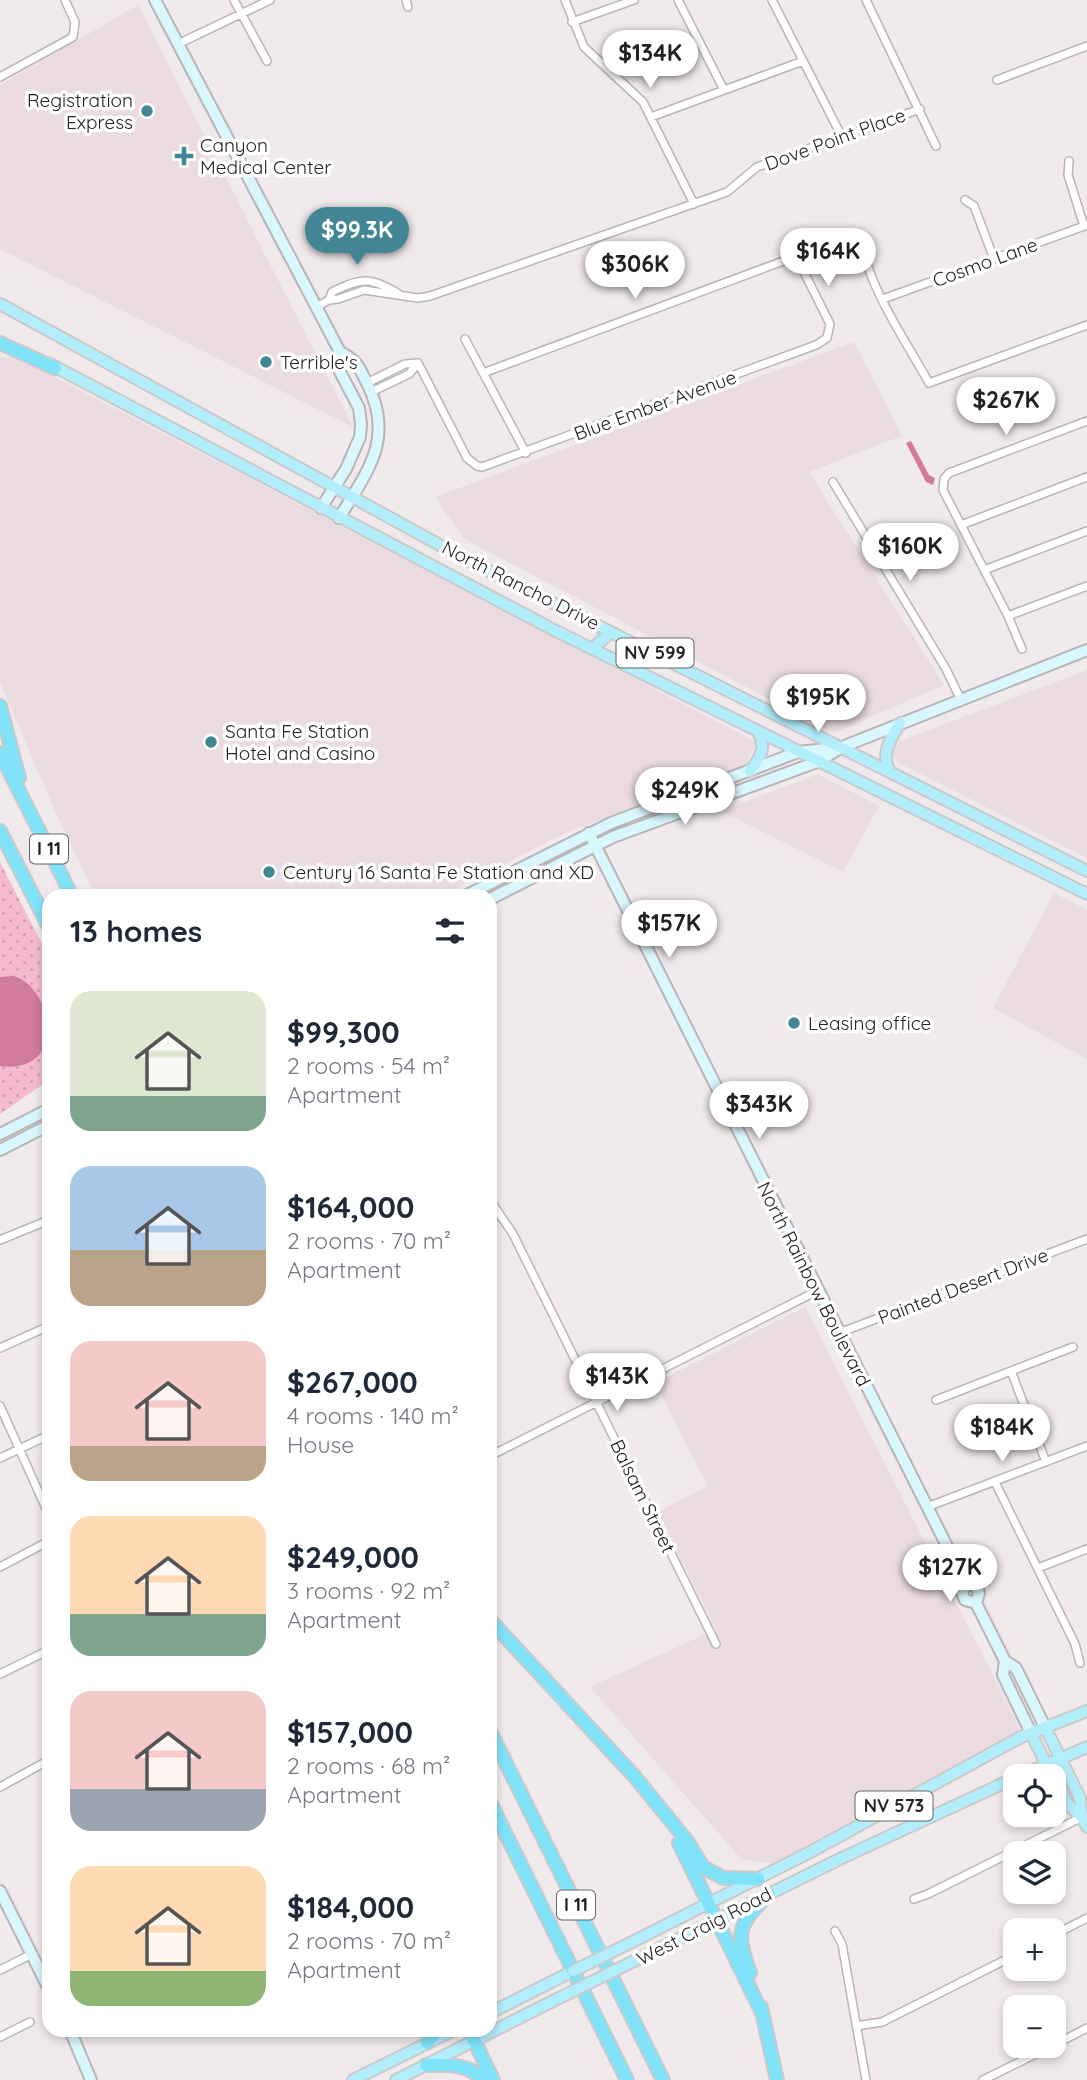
<!DOCTYPE html>
<meta charset="utf-8">
<style>
:root{--surface:#fff;--page:#f2f2f3;--text:#1f2937;--muted:#747a83;--accent:#428695}
body{margin:0;font-family:Quicksand,sans-serif;background:var(--page);color:var(--text);height:100vh;display:flex;flex-direction:column;font-size:26px;white-space:nowrap}
*{box-sizing:border-box;margin:0}
p{font-size:23px;color:var(--muted)}
.icon{flex:none;width:38px;height:38px;fill:none;stroke:currentColor;stroke-width:2;stroke-linecap:round;stroke-linejoin:round}
.map{position:relative;flex:1;overflow:hidden}
.panel{position:absolute;left:42px;top:889px;width:455px;height:1148px;display:flex;flex-direction:column;background:var(--surface);border-radius:21px;box-shadow:0 4px 10px #0003}
.panel>*{flex:none}
.fabs{position:absolute;left:1003px;top:1764px;display:grid;gap:14px}
.fabs a{display:grid;place-items:center;width:63px;height:63px;border-radius:14px;background:var(--surface);box-shadow:0 4px 10px #0003;font-size:35px}
.price{position:absolute;translate:-50% -60px;padding:0 16px;border-radius:24px;background:#fff;color:#222;font-size:23px;line-height:46px;filter:drop-shadow(0 2px 4px #0008)}
.price::after{content:'';position:absolute;left:50%;top:42px;width:21px;height:16px;margin-left:-10px;background:inherit;clip-path:polygon(0 0,100% 0,50% 100%)}
.price.active{background:var(--accent);color:#fff}
ul{padding:0;list-style:none}
li{display:flex;align-items:center;gap:21px;height:175px;padding:0 28px}
li span{display:grid;place-items:center;flex:none;width:196px;height:140px;border-radius:21px;color:#555}
li>.icon{margin-inline-start:auto}
span .icon{width:84px;height:84px;fill:#fffc;stroke-width:1}
li b{font-size:30px}
h2{display:flex;justify-content:space-between;align-items:center;height:84px;padding:0 28px;font-size:30px}
.map>svg:first-child{display:block}
.built{fill:#ebdce1}
.grass{fill:url(#grass-dots)}
.water{fill:#d27b9e}
.lines{fill:none;stroke-linecap:round;stroke-linejoin:round}
.minor-casing{stroke:#bab4b6;stroke-width:10}
.secondary-casing{stroke:#bab4b6;stroke-width:14}
.primary-casing{stroke:#cacaca;stroke-width:14}
.motorway-casing{stroke:#cacaca;stroke-width:16}
.minor{stroke:#fff;stroke-width:7}
.secondary{stroke:#d9f7fe;stroke-width:10}
.primary{stroke:#b3eefc;stroke-width:10}
.motorway{stroke:#80e3fa;stroke-width:12}
.primary-bridge-casing{stroke:#cacaca;stroke-width:14;stroke-linecap:butt}
.primary-bridge{stroke:#b3eefc;stroke-width:10}
.poi-dot{fill:#428695;stroke:#fff;stroke-width:2.5}
.labels{text-anchor:middle;stroke-width:7;stroke-linejoin:round;paint-order:stroke}
.shield{fill:#fff;stroke:#666465;stroke-width:2}
.shield-label{font-size:18px;font-weight:bold;fill:#242223}
.poi-label{font-size:19px;fill:#242223;stroke:#fff;text-anchor:start}
.street-label{font-size:19px;fill:#242223;stroke:#fff}
</style>
<div class="map">
<svg width="1087" height="2080" viewBox="0 0 1087 2080">
<defs>
<pattern id="grass-dots" width="8" height="8" patternUnits="userSpaceOnUse" patternTransform="scale(1.75)"><rect width="8" height="8" fill="#f6bad0"/><path d="M2 2h.1M6 6h.1" fill="none" stroke="#d3a0b2" stroke-width="1.8" stroke-linecap="round"/></pattern>
</defs>
<rect width="100%" height="100%" fill="#f1eaec"/>
<!-- built -->
<path class="built" d="M138,5L353,427L0,249V85Z
M854,342L902,436L809,472L944,685L834,733L464,539L435,497Z
M0,357L18,358L756,742L745,767L568,832L441,896H96L59,820L0,683Z
M1087,670V858L897,762L894,757L893,750L900,741Z
M818,774L879,806L843,872L721,811Z
M1054,893L1087,910V1059L993,1008Z
M805,1307L1021,1730L774,1863L742,1860L590,1687L716,1629L658,1512L708,1486L655,1383Z"/>
<!-- grass -->
<path class="grass" d="M0,862L49,958V1080L0,1114Z"/>
<!-- water -->
<path class="water" d="M911,441L929,475L935,478L933,485L926,482L906,443Z
M13,976C51,984 71,1075 0,1066V977Z"/>
<g class="lines">
<!-- minor casing -->
<g class="minor-casing">
<path id="minor" d="M234,0L267,61
M406,0L408,7
M565,0L584,47L643,102L694,204
M678,0L724,90
M772,0L842,137
M866,0L936,146
M572,22L634,0
M178,44L270,0
M0,77L73,37L75,22L65,0
M997,80L1087,46
M651,117L803,61
M1069,161L1068,175L1084,226
M965,200L974,206L994,259
M861,238C867,286 906,341 929,383L1087,325
M883,299L1087,225
M329,300L332,292C361,277 371,277 399,294
M316,307L329,300L338,299L364,290L418,298L430,296L727,192L757,167L920,109
M465,339L526,453
M418,363L467,458L477,466L482,467L816,345L827,338L830,324L800,264L792,260H786L483,373
M367,383L405,364L417,363
M371,392L409,374L418,363
M833,482L946,669L960,698
M961,525L1087,477
M984,570L1087,531
M1008,616L1087,586
M1022,649L1008,616L943,490L944,479L949,473L1087,421
M490,1200L513,1234L716,1644
M0,1240L49,1220
M839,1333L1087,1239
M0,1348L49,1326
M1011,1371L1046,1462
M936,1400L1073,1347
M0,1406L49,1515
M490,1456L817,1291
M0,1458L49,1435
M995,1482L1075,1644L1080,1663
M927,1507L1087,1446
M0,1567L49,1541
M1038,1568L1087,1549
M0,1674L49,1650
M0,1787L49,1760
M914,1899L928,1894L1082,1817
M835,1931L842,1944L866,2080
M1054,1935L1087,1918
M0,1970L32,1954
M856,2026L882,2022L1015,1955
M0,2037L30,2022
M1054,2045L1087,2028
M983,2080L1052,2046"/>
</g>
<!-- secondary casing -->
<g class="secondary-casing">
<path id="secondary" d="M155,0L340,352L338,368L359,408L361,424L360,437L346,469L321,508
M339,518C368,471 395,438 367,383C358,366 358,361 340,352
M589,833L966,1584L976,1586L979,1593L976,1603L1005,1661L1016,1668L1045,1727
M465,896L611,823L798,752L835,748
M490,899L613,837L817,762L842,747L1087,650
M0,1134L49,1109
M0,1150L49,1125
M966,1584L962,1593L965,1600L976,1603
M1005,1661L1003,1675L1031,1733
M0,1891L49,1989
M70,2030L91,2080"/>
</g>
<!-- primary casing -->
<g class="primary-casing">
<path id="primary" d="M0,304L467,560L1087,871
M48,363L554,630L1087,894
M592,649L611,632
M889,770C881,751 891,739 900,723
M750,771C760,758 767,748 758,732
M1045,1727L1080,1798L1082,1817L1087,1827
M1031,1733L1048,1768
M1020,1776L1087,1747
M1054,1777L1068,1805L1082,1817
M632,1942L812,1851L1021,1737L1087,1711
M640,1958L844,1857L1015,1778
M490,2013L573,1971
M353,2080L454,2030
M396,2080L549,2003"/>
</g>
<!-- motorway casing -->
<g class="motorway-casing">
<path id="motorway" d="M0,343L55,368
M0,706L19,778
M0,753L72,896
M0,831L49,927
M490,1620L635,1777L687,1841L703,1867L723,1878L758,1879
M490,1731L663,2080
M490,1802L627,2080
M679,1843L762,2013
M750,1973C735,1930 738,1925 769,1894
M761,2007L777,2080
M469,2030L493,2080
M427,2043L438,2030
M426,2065C448,2064 468,2064 484,2080"/>
</g>
<!-- minor -->
<use href="#minor" class="minor"/>
<!-- secondary -->
<use href="#secondary" class="secondary"/>
<!-- primary -->
<use href="#primary" class="primary"/>
<!-- motorway -->
<use href="#motorway" class="motorway"/>
<!-- primary-bridge casing -->
<g class="primary-bridge-casing">
<path id="primary-bridge" d="M573,1971L632,1942
M549,2003L640,1958"/>
</g>
<!-- primary-bridge -->
<use href="#primary-bridge" class="primary-bridge"/>
</g>
<!-- markers -->
<g class="poi-dot">
<circle cx="147" cy="111" r="7"/>
<path d="M180.5 145.5h7v7h7v7h-7v7h-7v-7h-7v-7h7z"/>
<circle cx="266" cy="362" r="7"/>
<circle cx="211" cy="742" r="7"/>
<circle cx="269" cy="872" r="7"/>
<circle cx="794" cy="1023" r="7"/>
</g>
<g class="labels">
<!-- shield labels -->
<g class="shield">
<rect x="616.5" y="638.5" width="77" height="29" rx="5"/>
<rect x="30" y="834.5" width="38" height="29" rx="5"/>
<rect x="855.5" y="1791.5" width="77" height="29" rx="5"/>
<rect x="557" y="1890.5" width="38" height="29" rx="5"/>
</g>
<g class="shield-label">
<text x="655" y="659">NV 599</text>
<text x="49" y="855">I 11</text>
<text x="894" y="1812">NV 573</text>
<text x="576" y="1911">I 11</text>
</g>
<!-- poi labels -->
<g class="poi-label">
<text x="133" y="107" text-anchor="end">Registration<tspan x="133" dy="22">Express</tspan></text>
<text x="200" y="152">Canyon<tspan x="200" dy="22">Medical Center</tspan></text>
<text x="280" y="369">Terrible's</text>
<text x="225" y="738">Santa Fe Station<tspan x="225" dy="22">Hotel and Casino</tspan></text>
<text x="283" y="879">Century 16 Santa Fe Station and XD</text>
<text x="808" y="1030">Leasing office</text>
</g>
<!-- street labels -->
<g class="street-label">
<text transform="translate(835 139) rotate(-20)" y="7">Dove Point Place</text>
<text transform="translate(985 262) rotate(-20)" y="7">Cosmo Lane</text>
<text transform="translate(655 405) rotate(-20)" y="7">Blue Ember Avenue</text>
<text transform="translate(521 585) rotate(27)" y="7">North Rancho Drive</text>
<text transform="translate(814 1284) rotate(63)" y="7">North Rainbow Boulevard</text>
<text transform="translate(963 1286) rotate(-21)" y="7">Painted Desert Drive</text>
<text transform="translate(643 1496) rotate(64)" y="7">Balsam Street</text>
<text transform="translate(704 1926) rotate(-27)" y="7">West Craig Road</text>
</g>
</g>
</svg>
<div class="fabs">
<a><svg class="icon" aria-label="locate" viewBox="0 0 24 24"><circle cx="12" cy="12" r="6"/><path d="M12 2v4M12 18v4M2 12h4M18 12h4"/></svg></a>
<a><svg class="icon" aria-label="layers" viewBox="0 0 24 24"><path d="M12 4l9 5-9 5-9-5zM3 14l9 5 9-5"/></svg></a>
<a>+</a>
<a>−</a>
</div>
<b class="price" style="left:650px;top:90px">$134K</b>
<b class="price active" style="left:357px;top:267px">$99.3K</b>
<b class="price" style="left:828px;top:288px">$164K</b>
<b class="price" style="left:635px;top:301px">$306K</b>
<b class="price" style="left:1006px;top:437px">$267K</b>
<b class="price" style="left:910px;top:583px">$160K</b>
<b class="price" style="left:818px;top:734px">$195K</b>
<b class="price" style="left:685px;top:827px">$249K</b>
<b class="price" style="left:669px;top:960px">$157K</b>
<b class="price" style="left:759px;top:1141px">$343K</b>
<b class="price" style="left:617px;top:1413px">$143K</b>
<b class="price" style="left:1002px;top:1464px">$184K</b>
<b class="price" style="left:950px;top:1604px">$127K</b>
<section class="panel">
<h2>13 homes<svg class="icon" aria-label="filters" viewBox="0 0 24 24"><path d="M4 7h16M4 17h16"/><circle cx="9" cy="7" r="2"/><circle cx="15" cy="17" r="2"/></svg></h2>
<ul>
<li><span style="background:linear-gradient(#dfe7d0 75%,#7fa58c 0)"><svg class="icon" aria-label="home" viewBox="0 0 24 24"><path d="M3 11l9-7 9 7M6 9v11h12V9"/></svg></span><div><b>$99,300</b><p>2 rooms · 54 m²</p><p>Apartment</p></div></li>
<li><span style="background:linear-gradient(#a9c7e8 60%,#b9a48a 0)"><svg class="icon" aria-label="home" viewBox="0 0 24 24"><path d="M3 11l9-7 9 7M6 9v11h12V9"/></svg></span><div><b>$164,000</b><p>2 rooms · 70 m²</p><p>Apartment</p></div></li>
<li><span style="background:linear-gradient(#f6c9c9 75%,#b9a48a 0)"><svg class="icon" aria-label="home" viewBox="0 0 24 24"><path d="M3 11l9-7 9 7M6 9v11h12V9"/></svg></span><div><b>$267,000</b><p>4 rooms · 140 m²</p><p>House</p></div></li>
<li><span style="background:linear-gradient(#ffd9b3 70%,#7fa58c 0)"><svg class="icon" aria-label="home" viewBox="0 0 24 24"><path d="M3 11l9-7 9 7M6 9v11h12V9"/></svg></span><div><b>$249,000</b><p>3 rooms · 92 m²</p><p>Apartment</p></div></li>
<li><span style="background:linear-gradient(#f6c9c9 70%,#9aa5b1 0)"><svg class="icon" aria-label="home" viewBox="0 0 24 24"><path d="M3 11l9-7 9 7M6 9v11h12V9"/></svg></span><div><b>$157,000</b><p>2 rooms · 68 m²</p><p>Apartment</p></div></li>
<li><span style="background:linear-gradient(#ffd9b3 75%,#8fb573 0)"><svg class="icon" aria-label="home" viewBox="0 0 24 24"><path d="M3 11l9-7 9 7M6 9v11h12V9"/></svg></span><div><b>$184,000</b><p>2 rooms · 70 m²</p><p>Apartment</p></div></li>
</ul>
</section>
</div>
